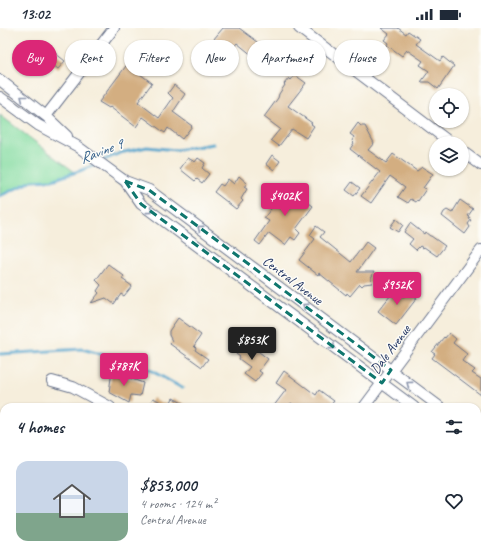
<!DOCTYPE html>
<meta charset="utf-8">
<style>
:root{--surface:#fff;--page:#f2f2f3;--text:#1f2937;--muted:#747a83;--accent:#db2777}
body{margin:0;font-family:Caveat,sans-serif;background:var(--page);color:var(--text);height:100vh;display:flex;flex-direction:column;font-size:15px;white-space:nowrap}
*{box-sizing:border-box;margin:0}
p{font-size:13px;color:var(--muted)}
.icon{flex:none;width:22px;height:22px;fill:none;stroke:currentColor;stroke-width:2;stroke-linecap:round;stroke-linejoin:round}
.map{position:relative;flex:1;overflow:hidden}
.side{position:absolute;left:0px;top:375px;width:481px;height:156px;display:flex;flex-direction:column;background:var(--surface);border-radius:12px 12px 0 0;box-shadow:0 1px 3px #0004}
.side>*{flex:none}
.hud{position:absolute;left:12px;top:12px;width:457px;height:36px;display:flex;gap:8px}
.buttons{position:absolute;left:429px;top:60px;display:grid;gap:8px}
.buttons a{display:grid;place-items:center;width:40px;height:40px;border-radius:50%;background:var(--surface);box-shadow:0 1px 3px #0004;font-size:20px}
.price{position:absolute;translate:-50% -34px;padding:0 9px;border-radius:4px;background:var(--accent);color:#fff;font-size:13px;line-height:26px;filter:drop-shadow(0 1px 2px #0008)}
.price::after{content:'';position:absolute;left:50%;top:24px;width:12px;height:9px;margin-left:-6px;background:inherit;clip-path:polygon(0 0,100% 0,50% 100%)}
.price.active{background:#222;color:#fff}
ul{padding:0;list-style:none}
li{display:flex;align-items:center;gap:12px;height:100px;padding:0 16px}
li span{display:grid;place-items:center;flex:none;width:112px;height:80px;border-radius:12px;color:#555}
li>.icon{margin-inline-start:auto}
span .icon{width:48px;height:48px;fill:#fffc;stroke-width:1}
li b{font-size:17px}
h2{display:flex;justify-content:space-between;align-items:center;height:48px;padding:0 16px;font-size:17px}
.chip{padding:0 14px;border-radius:18px;background:var(--surface);box-shadow:0 1px 3px #0004;font-size:14px;line-height:36px}
.chip.active{background:var(--accent);color:#fff}
.status{display:flex;justify-content:space-between;align-items:center;height:28px;padding:0 20px;background:var(--surface);direction:ltr}
.status svg{height:11px;fill:currentColor}
.map>svg:first-child{display:block}
.green{fill:#83dba0;stroke:#4f857f}
.lines{fill:none;stroke-linecap:round;stroke-linejoin:round}
.stream{stroke:#52a5cd;stroke-width:3}
.building{fill:#d3ae81}
.minor-casing{stroke:#68728a;stroke-width:12}
.minor{stroke:#fff;stroke-width:10}
.oneway{stroke:#8d97ae}
.marked{fill:none;stroke:#0f766e;stroke-width:3;stroke-dasharray:8 5;stroke-linejoin:round}
.labels{text-anchor:middle;stroke-width:3;stroke-linejoin:round;paint-order:stroke}
.street-label{font-size:14px;fill:#1b2f5e;stroke:#fdfcf7}
.water-label{font-size:15px;font-style:italic;fill:#315e8a;stroke:#fdfcf7}
</style>
<div class="status"><b>13:02</b><svg viewBox="0 0 49 12"><path d="M0 12V9h3v3zM5 12V6h3v6zM10 12V3h3v9zM15 12V0h3v12zM26 1h20v11H26zM47 4h2v5h-2z"/></svg></div>
<div class="map">
<svg width="481" height="531" viewBox="0 0 481 531">
<rect width="100%" height="100%" fill="#fdfcf7"/>
<filter id="ink" filterUnits="userSpaceOnUse"><feTurbulence type="fractalNoise" baseFrequency=".025" numOctaves="2"/><feDisplacementMap in="SourceGraphic" scale="8" xChannelSelector="R" yChannelSelector="G"/><feConvolveMatrix kernelMatrix="1 2 1 2 8 2 1 2 1" color-interpolation-filters="sRGB"/></filter>
<filter id="wash" filterUnits="userSpaceOnUse"><feTurbulence type="fractalNoise" baseFrequency=".012" numOctaves="4" result="noise"/><feDisplacementMap in="SourceGraphic" scale="16" xChannelSelector="R" yChannelSelector="G"/><feGaussianBlur stdDeviation="0.9" result="paint"/><feColorMatrix in="noise" values="0 0 0 0 0 0 0 0 0 0 0 0 0 0 0 0 0 1.4 0 .05"/><feComposite in="paint" operator="in"/></filter>
<g filter="url(#wash)">
<rect width="100%" height="100%" fill="#f6eedc"/>
<!-- green -->
<path class="green" d="M0,87L76,145L52,152L32,153L0,168Z"/>
<g class="lines">
<!-- stream -->
<path class="stream" d="M102,133L120,125L147,119L176,122L213,116
M0,168L32,153L52,152L82,142L97,136
M0,326L82,321L115,330L150,342L182,360"/>
</g>
<g id="blocks">
<!-- building -->
<path class="building" d="M223,0H239L270,23L258,40L249,33L253,28L237,15L221,35L220,34L212,46L197,35L205,24L211,29L220,17L213,12Z
M381,0H398L406,6L408,3L420,11L416,16L440,33L443,29L454,38L438,61L429,54H421L429,43L420,37L423,33L407,22L402,28L387,17L388,15L384,12L389,6Z
M28,12L45,26L50,21L65,33L58,41L48,33L44,37L32,28L28,33L18,25Z
M162,14L170,20L162,30L154,24Z
M129,34L139,40L136,43L152,55L138,74L159,90L173,70L168,65L174,57L185,66L173,84L192,98L182,111L168,100L165,105L143,89L136,99L110,79L109,80L99,74Z
M295,47L306,55L288,78L312,95L311,96L314,98L306,110L292,101L279,118L271,112L280,101L264,89L278,70L279,66L285,57L284,56L289,50L291,52Z
M358,95L361,98H365L374,115L368,122L386,135L393,126L417,143L422,139L433,146L423,160L426,161L418,173L417,172L416,174L411,171L408,175L398,169L405,159L390,148L371,175L361,168L380,144L350,121L354,115L352,113L354,109L350,106Z
M272,127L280,133L274,142L266,136Z
M188,130L195,134L198,130L205,135L202,140L209,146L202,155L197,151L195,153L180,141Z
M239,148L247,155L244,159L247,161L241,171L243,173L236,181L214,164L220,156L223,158L228,151L234,156Z
M352,154L360,160L354,168L346,162Z
M287,159L313,178L296,201L300,205L295,212L291,209L285,217L269,205L260,217L255,213L269,193L264,190Z
M460,172L473,181L468,188L470,189L469,191L471,192L468,196L470,199L465,206L442,188L444,184L447,182L452,185Z
M396,191L403,197L398,204L390,199Z
M410,195L424,206L425,204L430,208H431L445,218L437,228L424,219L423,220L420,218L416,222L409,216L413,211L404,204Z
M316,198L324,204L320,209L351,234L366,214L374,220L357,244H374L371,250L372,255L364,256L362,258L360,256L350,268L347,265L346,267L319,245L318,247L299,232L315,211L310,207Z
M108,236L124,248L122,251L132,258L124,268L121,266L114,276L106,270L91,275L99,265L97,263L101,257L96,252Z
M395,262L404,269L408,263L417,270L396,297L378,283Z
M178,290L201,307L194,318L196,320L195,322L208,331L202,339L170,316L172,313L169,307V303Z
M449,305L456,311L453,315L467,326L462,333L475,342L472,345L481,351V367L432,330L435,326L432,324L444,309L445,310Z
M244,316L248,319L249,316L268,331L259,343L262,345L255,354L244,346L250,339L239,331L240,329L236,326Z
M112,343L121,345V347L143,355L140,368L131,367L129,375L109,364Z
M284,343L316,367L319,362L334,373L329,379H296L291,375L288,379H273L286,362L276,355Z
M153,370L169,378L173,370L190,379H148Z"/>
</g>
</g>
<g filter="url(#ink)">
<use href="#blocks" fill-opacity="0" stroke="#68728a" stroke-width="1"/>
<g class="lines">
<!-- minor casing -->
<g class="minor-casing">
<path id="minor" d="M299,0L451,115
M0,52L46,88L67,108
M0,69L38,97L77,118L118,148L125,153L141,176L414,379
M46,88L114,0
M462,123L481,137
M125,153L149,162L440,379
M52,353L73,359L110,379
M364,379L481,222
M477,406L481,409
M477,426L481,429
M0,488L4,489
M267,527L272,531
M60,531L63,527
M246,531L251,527"/>
</g>
<!-- minor -->
<use href="#minor" class="minor"/>
</g>
<!-- one-way arrows -->
<defs><path id="oneway-chevron" d="M-2-3.5L2.5 0L-2 3.5" fill="none" stroke-width="1.6" stroke-linecap="round" stroke-linejoin="round"/></defs>
<g class="oneway">
<use href="#oneway-chevron" transform="translate(23 70) rotate(-142)"/>
<use href="#oneway-chevron" transform="translate(150 183) rotate(37)"/>
<use href="#oneway-chevron" transform="translate(200 200) rotate(-143)"/>
<use href="#oneway-chevron" transform="translate(305 278) rotate(-143)"/>
<use href="#oneway-chevron" transform="translate(333 319) rotate(37)"/>
<use href="#oneway-chevron" transform="translate(409 356) rotate(-143)"/>
</g>
</g>
<!-- marked area -->
<path class="marked" d="M125,153L149,162L391,342L382,355L141,176Z"/>
<g class="labels">
<!-- street labels -->
<g class="street-label">
<text transform="translate(293 252) rotate(37)" y="5">Central Avenue</text>
<text transform="translate(390 321) rotate(-53)" y="5">Dale Avenue</text>
</g>
<!-- water labels -->
<g class="water-label">
<text transform="translate(101 123) rotate(-21)" y="5">Ravine 9</text>
</g>
</g>
</svg>
<div class="buttons">
<a><svg class="icon" aria-label="locate" viewBox="0 0 24 24"><circle cx="12" cy="12" r="6"/><path d="M12 2v4M12 18v4M2 12h4M18 12h4"/></svg></a>
<a><svg class="icon" aria-label="layers" viewBox="0 0 24 24"><path d="M12 4l9 5-9 5-9-5zM3 14l9 5 9-5"/></svg></a>
</div>
<b class="price" style="left:285px;top:189px">$402K</b>
<b class="price" style="left:397px;top:278px">$952K</b>
<b class="price active" style="left:252px;top:333px">$853K</b>
<b class="price" style="left:124px;top:359px">$787K</b>
<div class="hud">
<a class="chip active">Buy</a>
<a class="chip">Rent</a>
<a class="chip">Filters</a>
<a class="chip">New</a>
<a class="chip">Apartment</a>
<a class="chip">House</a>
</div>
<section class="side">
<h2>4 homes<svg class="icon" aria-label="filters" viewBox="0 0 24 24"><path d="M4 7h16M4 17h16"/><circle cx="9" cy="7" r="2"/><circle cx="15" cy="17" r="2"/></svg></h2>
<ul>
<li><span style="background:linear-gradient(#c9d6e8 65%,#7fa58c 0)"><svg class="icon" aria-label="home" viewBox="0 0 24 24"><path d="M3 11l9-7 9 7M6 9v11h12V9"/></svg></span><div><b>$853,000</b><p>4 rooms · 124 m²</p><p>Central Avenue</p></div><svg class="icon" aria-label="heart" viewBox="0 0 24 24"><path d="M12 20l-8-8c-3-5 5-10 8-4 3-6 11-1 8 4z"/></svg></li>
</ul>
</section>
</div>
